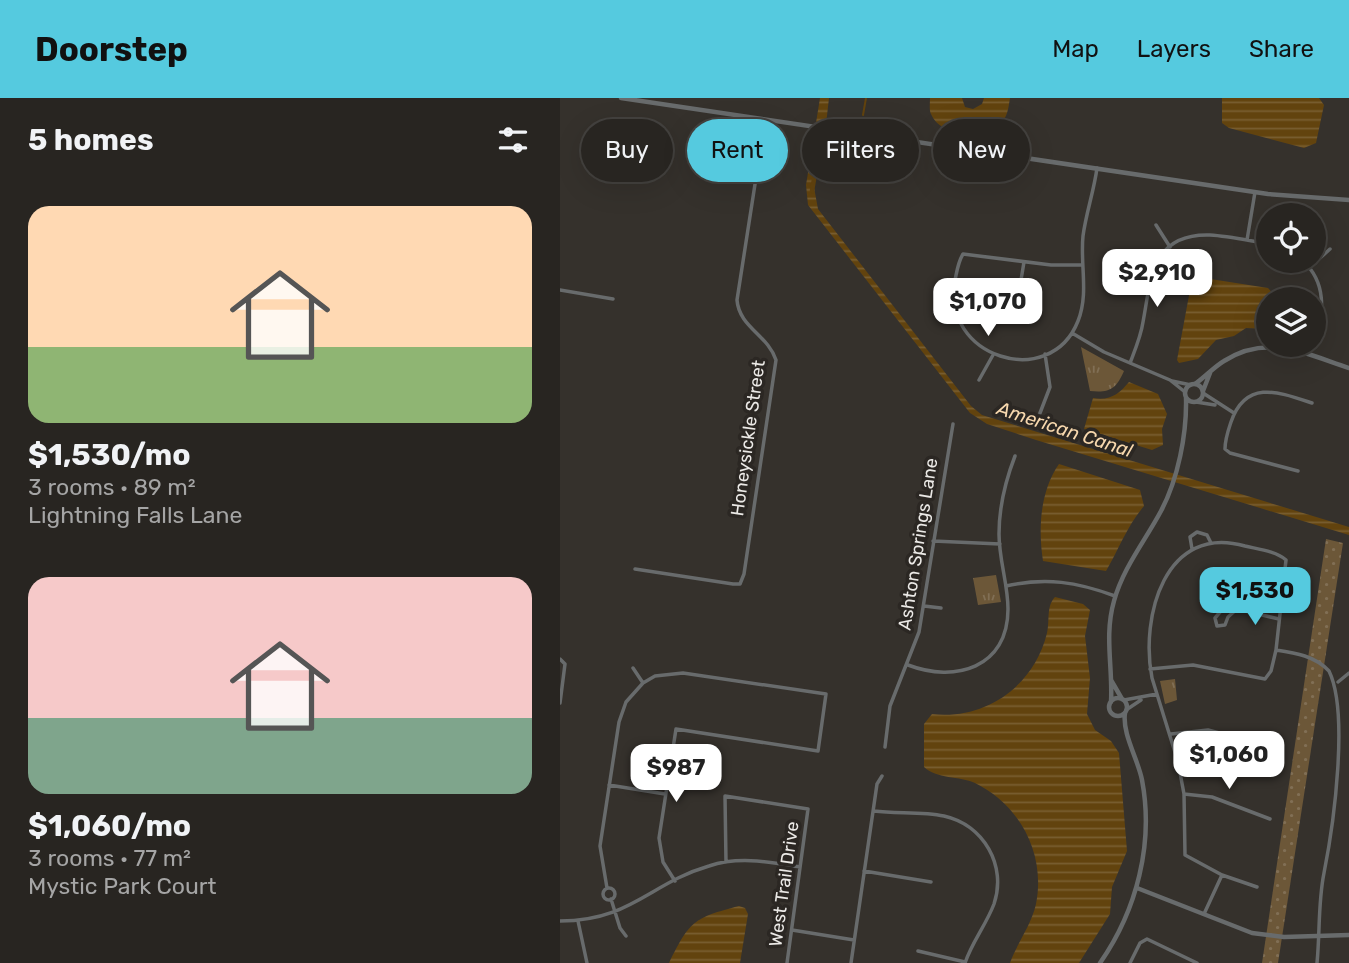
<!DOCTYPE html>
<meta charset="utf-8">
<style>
:root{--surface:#282521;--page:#34312e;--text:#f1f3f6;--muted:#a5a5a5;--line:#44423f;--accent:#55cadf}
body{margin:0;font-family:Rubik,sans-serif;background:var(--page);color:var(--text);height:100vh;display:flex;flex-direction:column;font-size:26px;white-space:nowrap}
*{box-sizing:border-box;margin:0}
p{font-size:23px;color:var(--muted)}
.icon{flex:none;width:38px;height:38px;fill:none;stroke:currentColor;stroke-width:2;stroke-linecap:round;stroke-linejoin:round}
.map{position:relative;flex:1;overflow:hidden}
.details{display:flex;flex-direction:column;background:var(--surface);width:560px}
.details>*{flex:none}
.banner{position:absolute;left:21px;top:21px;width:662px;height:63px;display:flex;gap:14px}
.tools{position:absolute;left:696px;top:105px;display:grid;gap:14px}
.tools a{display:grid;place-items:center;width:70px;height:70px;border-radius:50%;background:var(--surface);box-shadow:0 7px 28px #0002,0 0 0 2px var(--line);font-size:35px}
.price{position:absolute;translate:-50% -60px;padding:0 16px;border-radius:14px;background:#fff;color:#222;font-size:23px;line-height:46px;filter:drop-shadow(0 2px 4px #0008)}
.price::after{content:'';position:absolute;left:50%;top:42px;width:21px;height:16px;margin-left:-10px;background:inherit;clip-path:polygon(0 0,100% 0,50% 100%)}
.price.current{background:var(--accent);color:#111}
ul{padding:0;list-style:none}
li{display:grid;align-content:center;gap:14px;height:371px;padding:0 28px}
li span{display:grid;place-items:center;height:217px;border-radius:21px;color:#555}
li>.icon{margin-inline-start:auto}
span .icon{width:126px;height:126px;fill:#fffc;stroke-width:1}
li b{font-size:30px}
h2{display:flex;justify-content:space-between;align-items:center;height:84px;padding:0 28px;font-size:30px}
.pill{padding:0 24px;border-radius:32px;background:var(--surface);box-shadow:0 7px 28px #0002,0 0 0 2px var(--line);font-size:24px;line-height:63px}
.pill.current{background:var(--accent);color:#111}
header{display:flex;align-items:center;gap:42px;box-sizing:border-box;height:98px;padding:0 35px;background:var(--accent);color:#111}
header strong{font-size:33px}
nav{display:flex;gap:38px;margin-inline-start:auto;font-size:24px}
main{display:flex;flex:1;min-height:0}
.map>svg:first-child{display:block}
.grass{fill:url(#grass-dots)}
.park{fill:url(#park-tufts)}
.water{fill:url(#water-rules)}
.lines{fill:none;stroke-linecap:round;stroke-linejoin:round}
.stream{stroke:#62430e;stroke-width:2}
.canal{stroke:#62430e;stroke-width:4.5}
.minor{stroke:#686b6c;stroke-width:3.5}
.tertiary{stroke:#686b6c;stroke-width:4.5}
.labels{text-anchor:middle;stroke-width:7;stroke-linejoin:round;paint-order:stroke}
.street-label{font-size:18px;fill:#ebe9e6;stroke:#2b2723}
.water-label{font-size:19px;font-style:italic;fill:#f7d8ae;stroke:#2b2723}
</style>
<header>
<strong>Doorstep</strong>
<nav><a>Map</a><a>Layers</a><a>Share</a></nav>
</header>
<main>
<section class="details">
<h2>5 homes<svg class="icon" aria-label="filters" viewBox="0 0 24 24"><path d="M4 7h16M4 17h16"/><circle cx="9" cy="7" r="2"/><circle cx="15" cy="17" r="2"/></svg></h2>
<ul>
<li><span style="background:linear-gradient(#ffd9b3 65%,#8fb573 0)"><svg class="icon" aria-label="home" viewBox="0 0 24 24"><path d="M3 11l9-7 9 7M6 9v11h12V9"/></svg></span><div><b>$1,530/mo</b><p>3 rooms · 89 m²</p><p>Lightning Falls Lane</p></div></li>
<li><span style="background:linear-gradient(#f6c9c9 65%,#7fa58c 0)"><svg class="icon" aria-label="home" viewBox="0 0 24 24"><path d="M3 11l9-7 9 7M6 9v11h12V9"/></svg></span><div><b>$1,060/mo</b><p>3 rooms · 77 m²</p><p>Mystic Park Court</p></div></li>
</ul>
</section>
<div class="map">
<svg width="789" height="865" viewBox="0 0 789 865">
<defs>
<pattern id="grass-dots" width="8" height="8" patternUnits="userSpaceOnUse" patternTransform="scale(1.75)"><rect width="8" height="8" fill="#6c5738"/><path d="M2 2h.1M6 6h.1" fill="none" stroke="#816f55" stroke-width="1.8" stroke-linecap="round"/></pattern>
<pattern id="park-tufts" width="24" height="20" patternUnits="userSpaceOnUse" patternTransform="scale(1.75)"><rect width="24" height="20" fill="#6c5738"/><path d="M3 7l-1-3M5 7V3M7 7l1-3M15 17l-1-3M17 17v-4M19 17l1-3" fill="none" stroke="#816f55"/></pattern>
<pattern id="water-rules" width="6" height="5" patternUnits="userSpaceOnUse" patternTransform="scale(1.75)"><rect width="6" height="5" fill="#62430e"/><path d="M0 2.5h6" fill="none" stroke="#795e31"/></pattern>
</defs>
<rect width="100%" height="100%" fill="#35312c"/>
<!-- grass -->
<path class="grass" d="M766,441L783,445L718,865H702Z"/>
<!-- park -->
<path class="park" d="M521,249L564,273C556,291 550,295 530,293Z
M436,477L441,504L418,507L413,480Z
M615,581L617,602L605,606L600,583Z"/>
<!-- water -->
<path class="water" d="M260,0H269L265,35L253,84L258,111L411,308L422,317L789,429V437L476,342L427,326L410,315L248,107L246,87Z
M370,0H402L405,9L413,11L422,6L424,0H450C449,6 448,16 444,21C429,40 381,41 371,16C369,12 370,5 370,0Z
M662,0H759L764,7L756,45L744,50L669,30L662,25Z
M644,180L708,190L718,201H709V231L686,230L674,238L656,242L638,261L619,265L617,262L630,192Z
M569,284L598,296L607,316L602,331L603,347L592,352L524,331L533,300C550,303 559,296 569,284Z
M499,366L580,392L584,408C567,428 559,451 546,473L483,463C478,431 480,393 499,366Z
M495,499L523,506L530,512L525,538L530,580L527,616L535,632L551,643L559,655L567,753L552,789L550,816L519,865H450C457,845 471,828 476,806C486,756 460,707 415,685C400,678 376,681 364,669V626L372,616C426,622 474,588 487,535C490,523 486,508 495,499Z
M179,808L185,810L188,816L180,865H109C130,823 133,820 179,808Z"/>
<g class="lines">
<!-- stream -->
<path class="stream" d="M303,17L306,0"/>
<!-- canal -->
<path class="canal" d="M252,93L256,70"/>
<!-- minor -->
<path class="minor" d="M596,127L610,149
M687,142L695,94
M743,163C766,184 765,214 754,241
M522,167H491L403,156C398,164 397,173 395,182C380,259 490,294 518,223C529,196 520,166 523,138C526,115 534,93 537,70
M750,169L770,151
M0,192L53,201
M459,194L464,164
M512,235L544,254L610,282L625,294
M749,255L752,247
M570,265C575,252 581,238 583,224C591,182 591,135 650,137C669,138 690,143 709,146
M419,282L433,257
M612,283L631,287
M643,295L674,315
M636,304L655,307
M480,315L490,289L485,256
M738,373L670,355L665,351C665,341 668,333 671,324C686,281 719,294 752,305
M373,443L440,446
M632,451L630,439L637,434L647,437L651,445
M75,471L173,486H180L184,476L216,262C208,237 179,229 177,202L205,22
M446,488C486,479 517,484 555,498
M666,507L677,511L668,519L665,527L657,528L655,520Z
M364,508L381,510
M677,511L719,521
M716,552C736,555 755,558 769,573C789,614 774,725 764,775C758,804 760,835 757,865
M0,561L5,566L0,605
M348,567C395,585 448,570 448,511C448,486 439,462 439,436C439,408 445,384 455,358
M73,570L83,585
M590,571L633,567L705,581L711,573L716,552L726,462C716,453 697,451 685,448C605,425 580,519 592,580L618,664L624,696L625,757L662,777L697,789
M778,584L789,575
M564,602L597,596
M566,612L581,602
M611,636L648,632L720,651
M325,649L330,608L359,534L393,326
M49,687L105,696
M624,696L652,699L710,721
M314,713C336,716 362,713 384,718C424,727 447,768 434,806C426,827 412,844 405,865
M166,764L165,698L248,711L227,865
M304,773L371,784
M43 796a6 6 0 1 1 12 0a6 6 0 1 1-12 0Z
M47,790L40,748L59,624L66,604L83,585L95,578L123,575L266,596L258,653L116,631L99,740L103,764L115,783
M51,801L60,830L66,838
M644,816L662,777
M0,823C71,823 90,785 149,768C179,758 209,764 240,769
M18,823L27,865
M232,832L294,842
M358,853L405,864
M291,865L317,686L322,678
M570,865L580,845L587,841L637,865"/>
<!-- tertiary -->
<path class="tertiary" d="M61,0L708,96L789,102
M635,286C645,279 654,269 664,263C708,235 746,256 789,270
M625 295a9 9 0 1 1 18 0a9 9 0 1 1-18 0Z
M643,293L650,275
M551,582L562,601
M549 609a9 9 0 1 1 18 0a9 9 0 1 1-18 0Z
M551,604C553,569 544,538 554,503C563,470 585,443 601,413C618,381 627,336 626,299
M577,790L692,835L724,839L789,837
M540,865C577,812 594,745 582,682C578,661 562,636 565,615"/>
</g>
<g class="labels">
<!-- street labels -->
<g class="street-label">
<text transform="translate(188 340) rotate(-82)" y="6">Honeysickle Street</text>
<text transform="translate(358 446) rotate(-81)" y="6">Ashton Springs Lane</text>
<text transform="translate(224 786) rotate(-82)" y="6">West Trail Drive</text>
</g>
<!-- water labels -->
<g class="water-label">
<text transform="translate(505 331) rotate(18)" y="7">American Canal</text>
</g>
</g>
</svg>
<div class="tools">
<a><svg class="icon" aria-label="locate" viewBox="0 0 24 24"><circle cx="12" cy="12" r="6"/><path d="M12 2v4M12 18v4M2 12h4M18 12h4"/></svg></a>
<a><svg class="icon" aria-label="layers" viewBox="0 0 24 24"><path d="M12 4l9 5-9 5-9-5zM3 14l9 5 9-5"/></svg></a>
</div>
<b class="price" style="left:597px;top:211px">$2,910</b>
<b class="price" style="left:428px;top:240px">$1,070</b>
<b class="price current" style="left:695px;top:529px">$1,530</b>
<b class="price" style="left:669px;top:693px">$1,060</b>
<b class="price" style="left:116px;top:706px">$987</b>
<div class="banner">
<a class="pill">Buy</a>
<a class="pill current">Rent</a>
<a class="pill">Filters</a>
<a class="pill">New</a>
</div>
</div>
</main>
